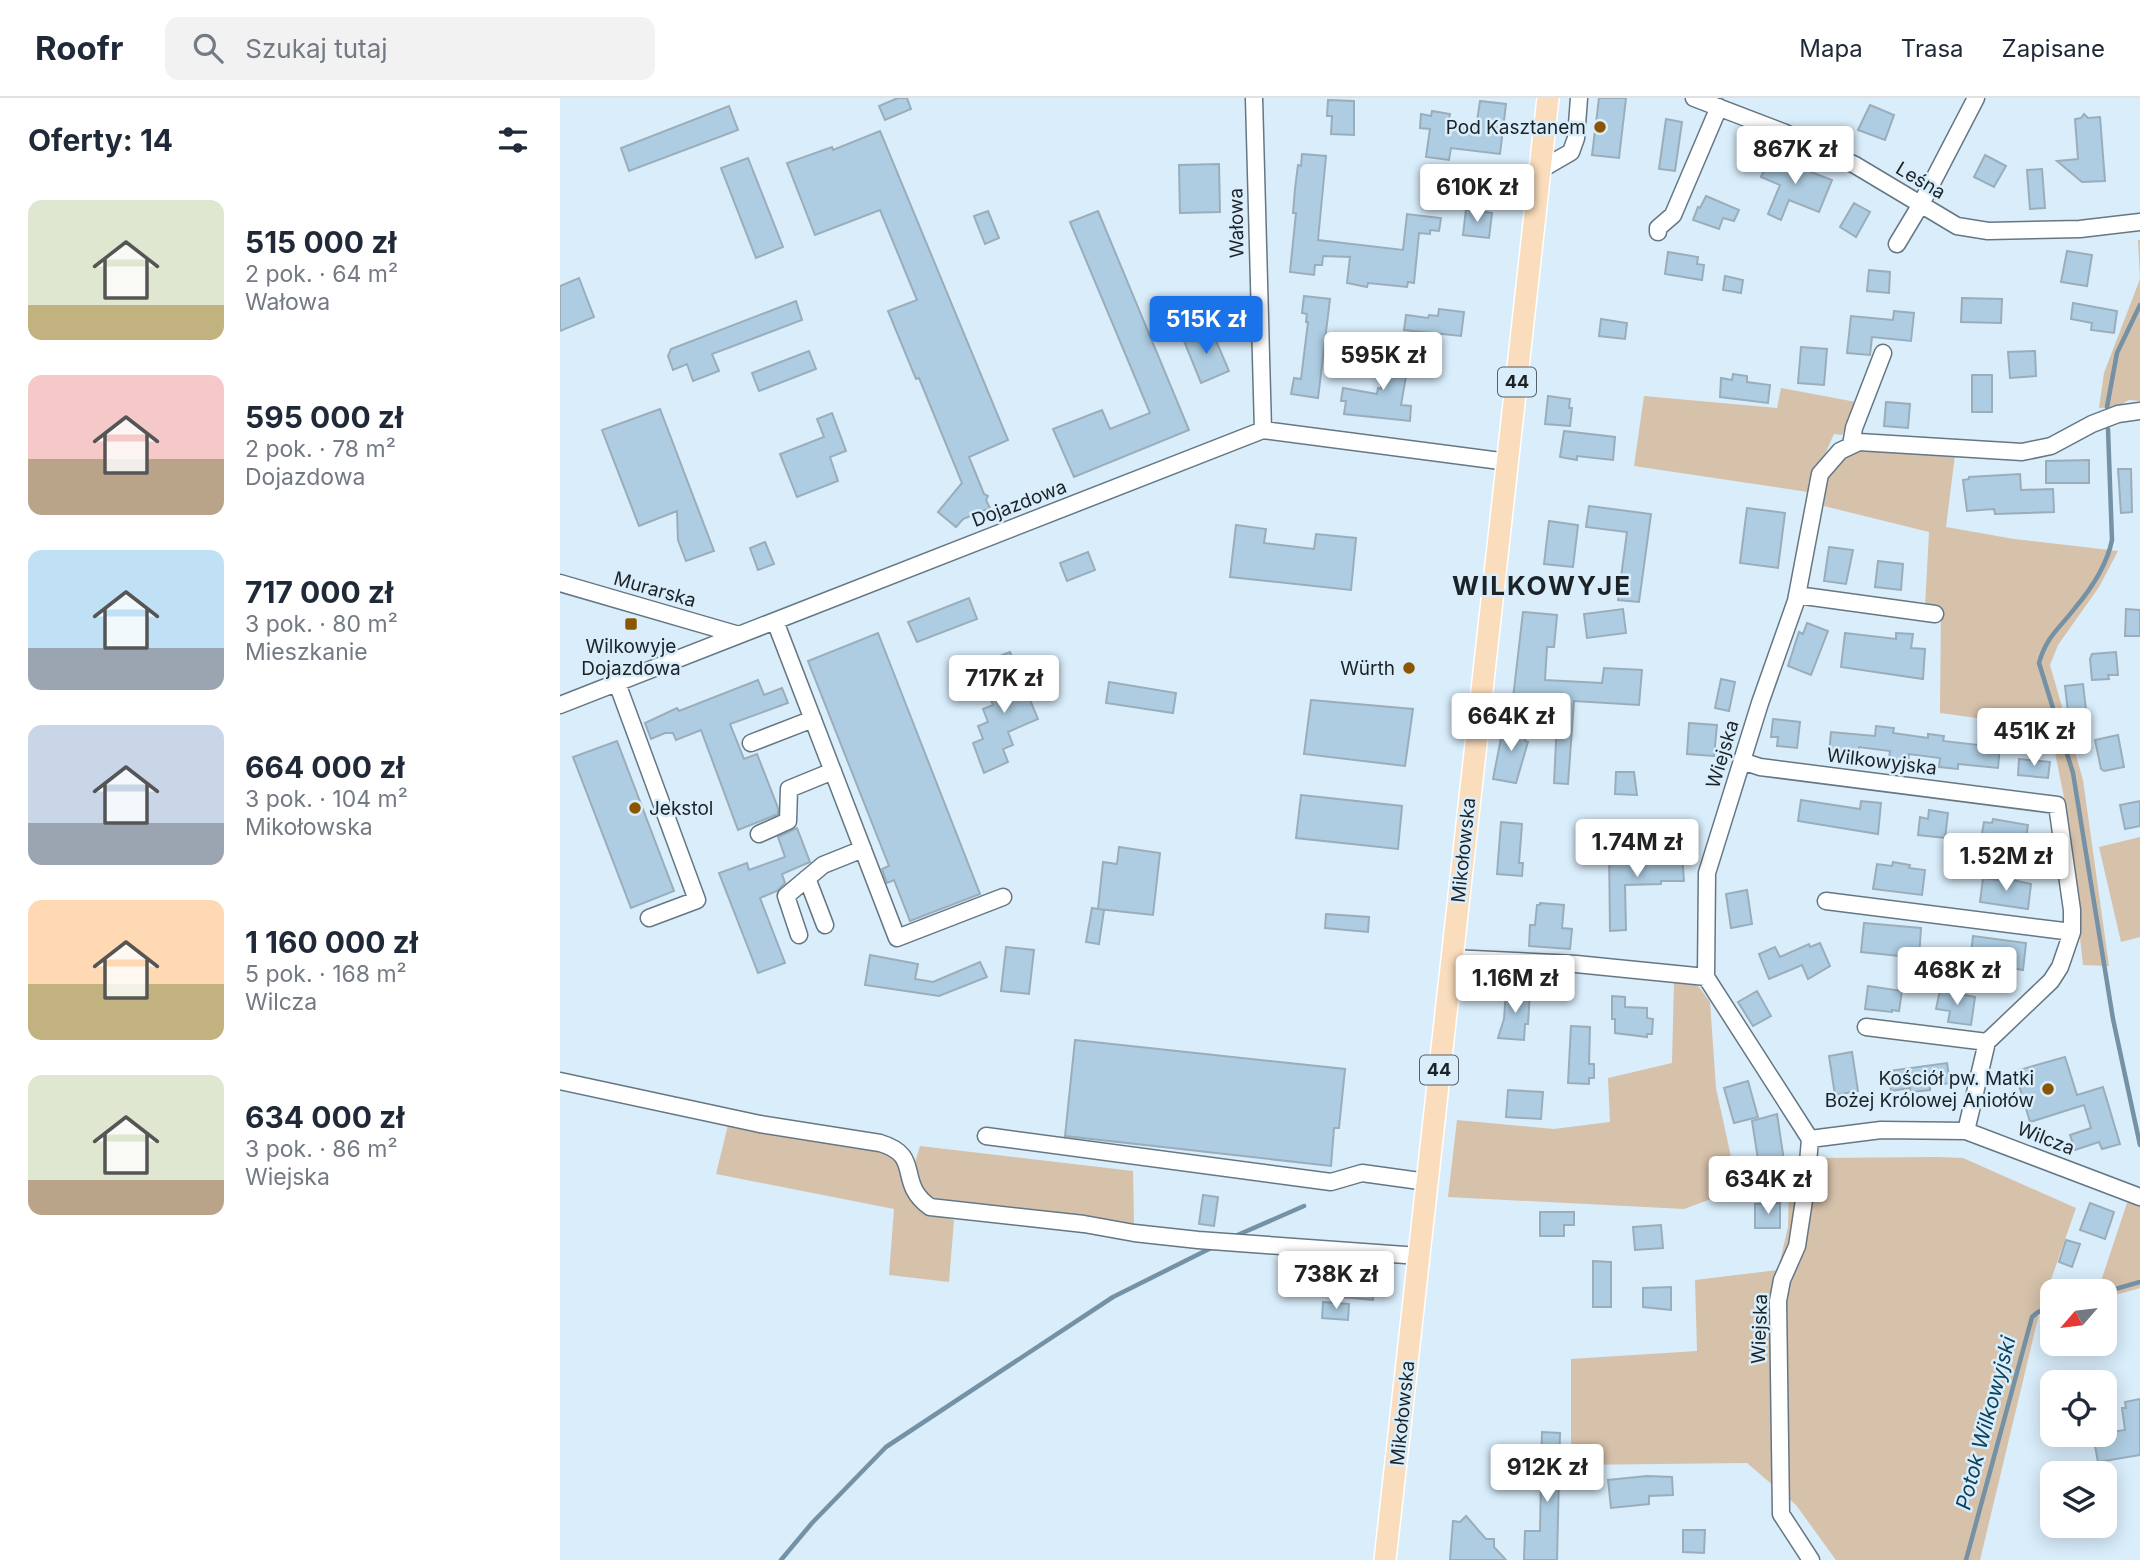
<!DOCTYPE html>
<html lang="pl">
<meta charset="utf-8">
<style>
:root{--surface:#fff;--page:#f2f2f3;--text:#1f2937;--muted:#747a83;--line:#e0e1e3;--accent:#1a73e8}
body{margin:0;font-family:Inter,sans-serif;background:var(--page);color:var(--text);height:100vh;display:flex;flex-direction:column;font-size:26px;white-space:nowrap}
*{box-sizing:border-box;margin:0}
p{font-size:23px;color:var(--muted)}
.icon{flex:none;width:38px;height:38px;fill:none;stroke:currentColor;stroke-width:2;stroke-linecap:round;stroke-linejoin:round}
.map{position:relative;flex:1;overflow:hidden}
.side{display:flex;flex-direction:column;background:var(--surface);width:560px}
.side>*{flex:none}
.needle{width:46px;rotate:242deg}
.buttons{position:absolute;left:1480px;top:1181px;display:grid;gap:14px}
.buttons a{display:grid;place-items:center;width:77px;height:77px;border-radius:14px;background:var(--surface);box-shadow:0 4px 18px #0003;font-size:35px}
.price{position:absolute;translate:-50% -60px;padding:0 16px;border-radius:7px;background:#fff;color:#222;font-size:23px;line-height:46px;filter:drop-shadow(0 2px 4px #0008)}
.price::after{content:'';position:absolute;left:50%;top:42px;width:21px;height:16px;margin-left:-10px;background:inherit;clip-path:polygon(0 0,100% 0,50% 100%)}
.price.selected{background:var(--accent);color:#fff}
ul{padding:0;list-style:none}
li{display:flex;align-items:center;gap:21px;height:175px;padding:0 28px}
li span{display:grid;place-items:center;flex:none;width:196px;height:140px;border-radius:14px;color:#555}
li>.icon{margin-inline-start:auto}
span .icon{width:84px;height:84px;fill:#fffc;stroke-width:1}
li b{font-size:30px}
h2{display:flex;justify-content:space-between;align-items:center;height:84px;padding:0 28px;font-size:30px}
header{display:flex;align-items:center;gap:42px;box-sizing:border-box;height:98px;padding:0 35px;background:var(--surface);border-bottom:2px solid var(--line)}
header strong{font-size:33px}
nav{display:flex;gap:38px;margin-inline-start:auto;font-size:24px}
.search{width:490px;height:63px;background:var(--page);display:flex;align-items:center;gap:18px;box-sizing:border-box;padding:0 24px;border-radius:14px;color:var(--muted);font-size:26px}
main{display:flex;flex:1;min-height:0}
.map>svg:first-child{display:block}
.green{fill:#d6c1aa}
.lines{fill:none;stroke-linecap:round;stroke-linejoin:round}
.stream{stroke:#7491a5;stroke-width:4.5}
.building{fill:#aecde2;stroke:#9aadbb;stroke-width:2}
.minor-casing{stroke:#657783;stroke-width:19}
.major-casing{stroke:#fff;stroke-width:24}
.minor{stroke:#fff;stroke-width:16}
.major{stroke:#faddbc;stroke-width:21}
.poi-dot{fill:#8a5602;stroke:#d9edfb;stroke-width:2.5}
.labels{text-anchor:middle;stroke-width:5;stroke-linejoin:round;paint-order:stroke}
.shield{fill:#d9edfb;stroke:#556067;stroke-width:2}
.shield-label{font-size:18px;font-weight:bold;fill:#1c2328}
.poi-label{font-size:19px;fill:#1c2328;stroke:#d9edfb;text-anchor:end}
.street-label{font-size:19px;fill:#1c2328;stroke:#d9edfb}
.water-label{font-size:21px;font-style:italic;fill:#0a425f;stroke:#d9edfb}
.district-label{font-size:26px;font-weight:bold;letter-spacing:2px;fill:#1c2328;stroke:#d9edfb}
</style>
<header>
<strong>Roofr</strong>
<div class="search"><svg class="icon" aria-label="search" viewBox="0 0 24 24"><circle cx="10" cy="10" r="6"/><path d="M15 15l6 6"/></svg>Szukaj tutaj</div>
<nav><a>Mapa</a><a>Trasa</a><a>Zapisane</a></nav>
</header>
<main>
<section class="side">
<h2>Oferty: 14<svg class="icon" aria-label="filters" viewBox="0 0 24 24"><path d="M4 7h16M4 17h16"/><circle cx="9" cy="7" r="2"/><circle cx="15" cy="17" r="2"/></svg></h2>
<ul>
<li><span style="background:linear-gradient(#dfe7d0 75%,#c2b280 0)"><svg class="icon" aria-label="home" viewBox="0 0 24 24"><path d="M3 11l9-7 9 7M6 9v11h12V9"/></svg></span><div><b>515 000 zł</b><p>2 pok. · 64 m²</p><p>Wałowa</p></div></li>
<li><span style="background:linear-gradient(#f6c9c9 60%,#b9a48a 0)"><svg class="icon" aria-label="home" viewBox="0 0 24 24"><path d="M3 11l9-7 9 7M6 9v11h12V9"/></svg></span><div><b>595 000 zł</b><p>2 pok. · 78 m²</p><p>Dojazdowa</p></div></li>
<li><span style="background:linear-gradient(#bfe0f5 70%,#9aa5b1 0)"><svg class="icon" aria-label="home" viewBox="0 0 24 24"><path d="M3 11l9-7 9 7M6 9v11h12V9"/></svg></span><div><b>717 000 zł</b><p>3 pok. · 80 m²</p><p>Mieszkanie</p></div></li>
<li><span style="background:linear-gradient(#c9d6e8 70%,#9aa5b1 0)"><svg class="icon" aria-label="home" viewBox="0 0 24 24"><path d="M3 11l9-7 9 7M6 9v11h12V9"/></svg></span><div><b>664 000 zł</b><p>3 pok. · 104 m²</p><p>Mikołowska</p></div></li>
<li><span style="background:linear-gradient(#ffd9b3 60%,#c2b280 0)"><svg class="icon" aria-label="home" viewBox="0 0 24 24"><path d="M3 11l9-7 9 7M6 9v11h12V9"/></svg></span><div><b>1 160 000 zł</b><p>5 pok. · 168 m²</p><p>Wilcza</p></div></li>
<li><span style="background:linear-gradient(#dfe7d0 75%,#b9a48a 0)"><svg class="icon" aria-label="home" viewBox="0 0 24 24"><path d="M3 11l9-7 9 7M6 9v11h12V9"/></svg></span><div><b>634 000 zł</b><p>3 pok. · 86 m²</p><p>Wiejska</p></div></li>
</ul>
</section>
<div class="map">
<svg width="1580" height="1462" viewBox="0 0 1580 1462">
<rect width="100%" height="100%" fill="#d9edfb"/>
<!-- green -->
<path class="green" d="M1578,142H1580V303L1569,302L1556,309L1539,310L1544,275L1580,181Z
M1221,290L1296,304L1282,337L1274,336L1248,394L1074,368L1084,298L1217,310Z
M1299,349L1395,357L1386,429L1454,441L1558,453L1539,489L1498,547L1490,567L1523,682L1549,868L1523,867L1505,704L1490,630L1380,615L1381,510L1365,509L1369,434L1264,408C1267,372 1269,370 1299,349Z
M1580,739V839L1561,844L1539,749Z
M1114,883L1131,885L1139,889L1150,904L1156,990L1178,1091L1124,1111L888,1099L897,1022L994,1031L1050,1024L1048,980L1112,965Z
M168,1027L325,1051L340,1066L369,1115L394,1122L389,1184L329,1177L334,1111L156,1076Z
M360,1048L573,1073L574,1126L368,1099L353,1071Z
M1377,1059L1403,1060L1516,1110L1479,1216L1420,1462H1276L1236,1407L1187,1365L1011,1367V1261L1137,1253L1135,1182L1218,1172L1228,1129L1229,1087L1260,1060Z
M1568,1102L1580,1106V1190L1545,1200V1194L1540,1193L1539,1189Z"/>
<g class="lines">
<!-- stream -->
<path class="stream" d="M1547,309L1557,255L1580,207
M1548,331L1552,442C1547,467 1531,491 1515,510C1499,531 1486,539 1479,565L1513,675L1553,921L1580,1047
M673,1139L744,1108
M1545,1194L1580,1184
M221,1462L252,1425L326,1349L553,1199L653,1149
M1406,1462L1472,1219L1478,1214L1493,1210"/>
</g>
<!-- building -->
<path class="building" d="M338,0H347L351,11L325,22L319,8Z
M1039,0H1066L1059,60L1032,57Z
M768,2L794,3V37L771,36L772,18H767Z
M920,3L946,6L940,56L891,50L889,62L866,59L870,31L860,30L861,16L871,18L872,13L890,16L888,26L916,30Z
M1310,7L1334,17L1325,42L1298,32Z
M169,8L178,32L69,73L61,50Z
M1524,16L1528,20L1540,19L1545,83L1522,84L1497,63L1518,61L1515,21L1521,20Z
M1106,21L1122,24L1115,73L1099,71Z
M320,33L448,342L409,359L424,396L428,398L426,402L430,410L403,421L396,429L378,414L402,385L359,280L356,281L328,213L357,202L320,112L255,137L227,65L272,49L273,52Z
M1212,55L1236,66L1235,68L1272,82L1259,114L1229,102L1221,122L1208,116L1220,87L1201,79Z
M742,56L766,58L758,142L843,152L847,116L881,120L879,133L870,132V136L859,135L854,185L848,184L847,189L808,185L807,189L787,185L790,159L763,158L762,167H755L754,177L730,174L736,115H733L735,91L738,67L741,68Z
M1425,57L1446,68L1434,89L1414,79Z
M188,60L223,149L196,160L161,70Z
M659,66L660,114L620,115L619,67Z
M1482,71L1485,110L1470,111L1467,72Z
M1146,98L1179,112L1174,123L1163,120L1159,131L1133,122L1138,109L1140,110Z
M1294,105L1310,114L1296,139L1280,129Z
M906,111L932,115L929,140L903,137Z
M428,113L439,140L425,146L414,118Z
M538,113L629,332L514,379L493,331L542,312L550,331L590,315L510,124Z
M1507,153L1532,157L1527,188L1501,184Z
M1108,154L1138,159L1137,166L1144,167L1142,182L1105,176Z
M1309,172L1330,174L1329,195L1307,193Z
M1165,178L1183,182L1181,195L1163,192Z
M19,180L34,219L0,233V188Z
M744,198L770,201L758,300L731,296L734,280L741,281L748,224H746L747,216L742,215Z
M1402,200L1442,201L1441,225L1401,224Z
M236,203L242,222L152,256L159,273L133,283L127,266L113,272L108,258L111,251Z
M1513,205L1557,213L1554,235L1531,232L1532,225L1511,221Z
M879,211L904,214L901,238L844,232L846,217L868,220L869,217L878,218Z
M1334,213L1354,215L1351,243L1312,239L1310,257L1287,255L1291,218L1333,222Z
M1041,221L1067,225L1065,241L1039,238Z
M651,231L669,273L641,285L624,243Z
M1241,249L1267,251L1264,287L1238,285Z
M826,252L850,255L841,307L851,308L850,323L784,316L786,303H781L783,290L817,296L818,290L821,291Z
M249,253L256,271L199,293L192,275Z
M1475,253L1476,278L1450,280L1448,254Z
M1173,276L1187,278V284L1210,287L1208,305L1160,299L1161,280L1172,282Z
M1412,277H1432V314H1412Z
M988,298L1010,301L1009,310H1012L1010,328L985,326Z
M1326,304L1350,306L1348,330L1324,328Z
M100,311L154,453L126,463L118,442L117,413L79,428L42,332Z
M272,315L286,353L270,359L278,383L237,399L220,356L264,339L257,321Z
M1004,333L1055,339L1053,362L1017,358V362L1000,359Z
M1529,362V385H1486V363Z
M1558,371H1571L1572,414L1561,415Z
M1460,376L1461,392L1493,391L1494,414L1435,416L1434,411L1407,413L1403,382L1409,381V379Z
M1029,408L1091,416L1079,504L1058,502L1067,434L1026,429Z
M1187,410L1225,415L1218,470L1180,465Z
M989,423L1018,427L1013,469L984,466Z
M676,427L706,431L704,445L754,451L756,436L796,440L791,492L670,479Z
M205,444L214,466L198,472L190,450Z
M1269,449L1293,452L1286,486L1264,483Z
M528,454L535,472L507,483L500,465Z
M1318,463L1343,466L1341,492L1315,489Z
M409,500L417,521L357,544L348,524Z
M1063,511L1066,535L1027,540L1024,516Z
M1566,511L1580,512V538H1565Z
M963,514L997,517L994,549H987L985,582L1042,585L1044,570L1082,572L1079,607L1014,603L1008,686L994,685L998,603L953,600Z
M1247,525L1268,533L1251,577L1228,568L1239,534L1243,536Z
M318,535L420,796L350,823L334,782L327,785L322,771L329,768L248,563Z
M1285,535L1336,541V535L1353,536L1351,550L1365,551L1363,581L1281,569Z
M450,554L478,621L448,634L453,647L443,651L448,664L424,675L413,645L423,641L418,628L428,624L423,611L433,607L428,594L438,590L433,576L442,572L437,559Z
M1556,554L1558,577H1548L1549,581L1532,582L1530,561L1532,556Z
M1161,581L1175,584L1169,613L1155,610Z
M198,582L204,597L222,590L228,605L170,626L184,661L197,656L218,710V716L178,732L141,632L116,642L113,635H105L91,641L85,625L117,610L119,613Z
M549,584L616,595L613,615L546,605Z
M1523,586L1526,612L1508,614L1505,588Z
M751,602L853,611L845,668L744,656Z
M1213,621L1240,624L1237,650L1217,648L1218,639H1211Z
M944,625L968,629L965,643L968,644L956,685L933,681Z
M1129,625L1157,627L1154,658L1127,656Z
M1316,628L1334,630L1333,635L1368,640V636L1384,638L1383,643L1418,647L1419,634L1441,636L1438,670L1398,666V671L1379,669L1380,660L1349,656L1348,664L1329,661L1330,653L1299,649L1298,659L1269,656L1271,634L1315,638Z
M1558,637L1564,669L1544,673L1541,671L1535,642Z
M57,643L114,793L71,810L13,659Z
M1459,661L1490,664L1488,680L1458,677Z
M1056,674H1074L1077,697L1055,696Z
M741,697L842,708L838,751L736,740Z
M1241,702L1300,711L1301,703L1321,705L1318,736L1238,723Z
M1580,703V728L1565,731L1560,707Z
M1369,712L1388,715L1385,740L1358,737L1360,719L1368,721Z
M1433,721L1468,727L1464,754L1420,747L1424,724L1432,725Z
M941,724L962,726L959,765H963L962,778L937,776Z
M237,730L250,764L222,776L225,785L217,793L200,800L225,865L198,875L159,775L187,765L189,772L225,759L218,739Z
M559,749L600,755L593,817L538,811L543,764L557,766Z
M1049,749H1064V761L1100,760V756H1122L1124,783H1101V786L1065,787L1066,832L1050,833Z
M1333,764L1350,767L1349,770L1365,772L1362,797L1313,791L1317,766L1332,768Z
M1439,779L1471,786L1468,811L1420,804L1423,780L1438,782Z
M1187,792L1192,826L1171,830L1166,796Z
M980,805L1004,807L1002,830L1012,831L1010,851L969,848L970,827H975L977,807H980Z
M532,810L544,812L539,846L526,844Z
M766,816L809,819L808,834L765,830Z
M1304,825L1361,830L1359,860L1301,854Z
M1413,838L1466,845L1463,872L1445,869L1444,874L1427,872V867L1410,865Z
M1260,845L1270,868L1248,881L1242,867L1209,881L1199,856L1215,849L1220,859L1249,846L1250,849Z
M446,849L474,852L469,896L441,893Z
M310,857L358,866L355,881L373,884L420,864L427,879L379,898L305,887Z
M1308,888L1342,893L1339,913L1332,912V914L1305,911Z
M946,892L970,893L968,926H965L964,942L938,940L944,921Z
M1380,892L1415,899L1411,927L1388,924L1390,913L1376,911Z
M1197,893L1211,918L1193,928L1178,904Z
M1052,898L1065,899V909L1087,910V920L1093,921L1092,936H1087V939L1055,935V921H1052Z
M1011,928L1030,929L1029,966H1034V980H1029V986L1008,985Z
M515,942L785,971L779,1030H774L771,1068L505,1038Z
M1292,954L1298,993L1275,997L1269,958Z
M1505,959L1517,997L1543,989L1560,1046L1542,1051L1539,1044L1515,1052L1510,1037L1531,1030L1524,1007L1470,1024L1456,977L1459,972Z
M1387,965L1390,985L1370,988V992L1351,994L1350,990L1331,993L1328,973Z
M1188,983L1198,1019L1174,1025L1164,990Z
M948,992L983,994L981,1021L946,1019Z
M1217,1016L1226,1076L1201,1080L1192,1023Z
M643,1097L658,1099L654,1128L639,1126Z
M1220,1105V1130H1195V1106Z
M1530,1105L1554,1114L1545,1141L1520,1132Z
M980,1114H1014V1127H1004V1138H980Z
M1101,1127L1103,1150L1075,1152L1073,1129Z
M1506,1142L1520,1146L1512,1169L1499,1164Z
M1033,1163L1051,1164V1209H1033Z
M791,1169L816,1171L813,1202L783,1199L785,1180L789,1181Z
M1111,1189V1212L1083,1209V1190Z
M763,1204L789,1206L788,1222L762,1220Z
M1580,1301V1357L1538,1364L1533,1337H1545V1335L1565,1332L1562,1310H1566L1565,1304Z
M982,1334L1000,1335L997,1462H964L965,1433H980Z
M1087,1378L1112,1379L1113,1397L1089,1398V1406L1051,1410L1048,1382Z
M906,1418L926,1441H934V1449L946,1462H890L893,1423L900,1424Z
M1123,1432H1145L1144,1455L1123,1454Z"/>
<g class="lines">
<!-- minor casing -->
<g class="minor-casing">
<path id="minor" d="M694,0L703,332
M1134,0L1223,34L1295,67L1397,128L1428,133L1520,131L1580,124
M980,72L1011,54L1016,40L1019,0
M1098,134V130L1113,117L1159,9
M1337,146L1361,106L1416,0
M1291,347L1294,330L1323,255
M0,485L179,537
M1237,497L1375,516
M215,523L337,840L443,799
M57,585L137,802L89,820
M0,607L703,332L948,364
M191,645L253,621
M1182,663L1200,669L1497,707L1512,812V834L1500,869L1491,883L1427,944L1406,1033
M199,736L228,723L229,691L273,673
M247,780L265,827
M1266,803L1512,834
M239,837L226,798L263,767L303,751
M891,860L1016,866L1146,879
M1306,929L1427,944
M0,983L200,1026L320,1045C364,1058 335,1084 370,1109L524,1126L574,1135L638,1142L859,1158
M426,1038L771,1084L802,1075L867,1084
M1250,1041L1321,1032L1406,1033L1580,1099
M1251,1462L1221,1416L1218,1203L1222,1182L1237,1148L1246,1089L1250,1041L1146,879L1147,775L1200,605L1236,503L1260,376L1280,353L1299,344L1462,354L1491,348L1532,326L1558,316L1580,313"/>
</g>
<!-- major casing -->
<g class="major-casing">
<path id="major" d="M825,1462L988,0"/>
</g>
<!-- minor -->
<use href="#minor" class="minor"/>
<!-- major -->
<use href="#major" class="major"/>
</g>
<!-- markers -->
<g class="poi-dot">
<circle cx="1040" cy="29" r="7"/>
<rect x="64" y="519" width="14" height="14" rx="3.5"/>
<circle cx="849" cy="570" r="7"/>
<circle cx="75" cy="710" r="7"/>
<circle cx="1488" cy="991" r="7"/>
</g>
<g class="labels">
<!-- shield labels -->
<g class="shield">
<rect x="938" y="269.5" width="38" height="29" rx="5"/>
<rect x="860" y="957.5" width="38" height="29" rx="5"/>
</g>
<g class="shield-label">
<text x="957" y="290">44</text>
<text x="879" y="978">44</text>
</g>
<!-- poi labels -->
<g class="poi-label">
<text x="1026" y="36">Pod Kasztanem</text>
<text x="71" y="555" text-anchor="middle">Wilkowyje<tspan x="71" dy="22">Dojazdowa</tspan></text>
<text x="835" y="577">Würth</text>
<text x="89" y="717" text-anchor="start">Jekstol</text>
<text x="1474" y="987">Kościół pw. Matki<tspan x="1474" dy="22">Bożej Królowej Aniołów</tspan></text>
</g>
<!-- street labels -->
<g class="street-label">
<text transform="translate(1361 82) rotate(31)" y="7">Leśna</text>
<text transform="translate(676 125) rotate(-91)" y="7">Wałowa</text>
<text transform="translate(459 405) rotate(-21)" y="7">Dojazdowa</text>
<text transform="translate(95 491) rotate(16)" y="7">Murarska</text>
<text transform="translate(1162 656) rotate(-73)" y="7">Wiejska</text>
<text transform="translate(1322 663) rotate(7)" y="7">Wilkowyjska</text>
<text transform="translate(903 752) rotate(-84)" y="7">Mikołowska</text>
<text transform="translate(1486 1040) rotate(21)" y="7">Wilcza</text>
<text transform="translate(1199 1231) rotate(-88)" y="7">Wiejska</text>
<text transform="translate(842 1315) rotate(-84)" y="7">Mikołowska</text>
</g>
<!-- water labels -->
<g class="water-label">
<text transform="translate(1426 1325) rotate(-75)" y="7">Potok Wilkowyjski</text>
</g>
<!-- district labels -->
<g class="district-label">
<text x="982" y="497">WILKOWYJE</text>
</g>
</g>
</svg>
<div class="buttons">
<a><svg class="needle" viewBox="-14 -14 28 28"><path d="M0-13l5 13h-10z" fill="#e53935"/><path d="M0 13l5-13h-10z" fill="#747a83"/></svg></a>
<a><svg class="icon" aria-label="locate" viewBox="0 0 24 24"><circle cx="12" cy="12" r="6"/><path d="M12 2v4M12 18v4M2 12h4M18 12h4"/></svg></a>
<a><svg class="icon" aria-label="layers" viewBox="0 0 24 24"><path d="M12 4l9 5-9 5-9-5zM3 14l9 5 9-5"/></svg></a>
</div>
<b class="price" style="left:1235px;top:88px">867K zł</b>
<b class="price" style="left:917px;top:126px">610K zł</b>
<b class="price selected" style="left:646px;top:258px">515K zł</b>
<b class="price" style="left:823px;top:294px">595K zł</b>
<b class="price" style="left:444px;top:617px">717K zł</b>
<b class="price" style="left:951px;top:655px">664K zł</b>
<b class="price" style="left:1474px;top:670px">451K zł</b>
<b class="price" style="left:1077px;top:781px">1.74M zł</b>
<b class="price" style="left:1446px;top:795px">1.52M zł</b>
<b class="price" style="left:1397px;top:909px">468K zł</b>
<b class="price" style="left:955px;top:917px">1.16M zł</b>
<b class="price" style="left:1208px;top:1118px">634K zł</b>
<b class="price" style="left:776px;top:1213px">738K zł</b>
<b class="price" style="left:987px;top:1406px">912K zł</b>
</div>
</main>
